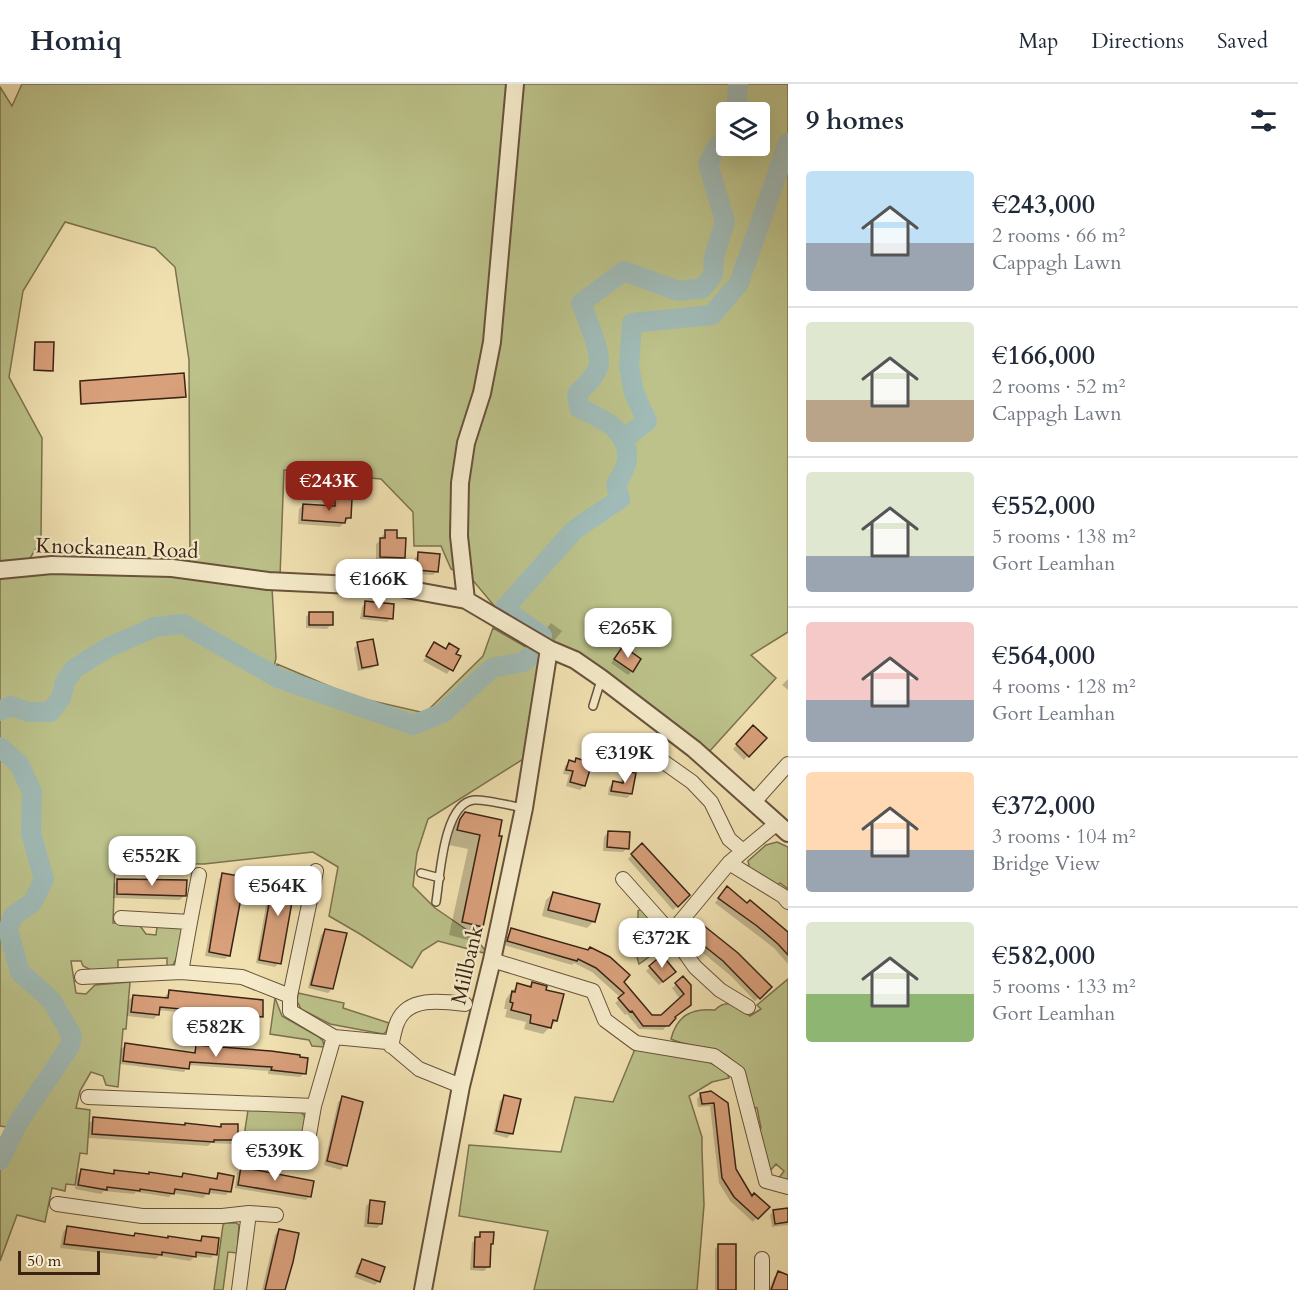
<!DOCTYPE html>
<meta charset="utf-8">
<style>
:root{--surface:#fff;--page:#f6f6f7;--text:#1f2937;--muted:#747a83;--line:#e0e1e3;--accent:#8f2418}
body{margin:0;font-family:Cardo,serif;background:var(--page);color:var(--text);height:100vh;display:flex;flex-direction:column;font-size:22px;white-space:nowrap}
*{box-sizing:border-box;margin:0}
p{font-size:20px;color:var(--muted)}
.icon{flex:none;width:33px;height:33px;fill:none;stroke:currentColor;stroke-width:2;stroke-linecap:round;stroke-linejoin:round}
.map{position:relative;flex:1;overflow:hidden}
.side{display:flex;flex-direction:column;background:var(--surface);width:510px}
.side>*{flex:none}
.buttons{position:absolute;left:716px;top:18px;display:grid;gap:12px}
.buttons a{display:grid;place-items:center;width:54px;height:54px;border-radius:6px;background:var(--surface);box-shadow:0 6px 24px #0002;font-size:30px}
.scale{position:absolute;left:18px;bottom:15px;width:82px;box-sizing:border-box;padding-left:6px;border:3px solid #3b2314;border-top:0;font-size:16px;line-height:21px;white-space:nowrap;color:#3b2314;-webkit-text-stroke:4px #f6eccc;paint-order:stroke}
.price{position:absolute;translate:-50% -51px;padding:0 14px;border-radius:12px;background:#fff;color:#222;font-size:20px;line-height:39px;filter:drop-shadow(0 2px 3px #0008)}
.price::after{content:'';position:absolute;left:50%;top:36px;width:18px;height:14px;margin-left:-9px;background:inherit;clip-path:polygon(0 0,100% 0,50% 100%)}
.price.on{background:var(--accent);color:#fff}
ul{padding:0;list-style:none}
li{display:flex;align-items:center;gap:18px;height:150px;padding:0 18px}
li+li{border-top:2px solid var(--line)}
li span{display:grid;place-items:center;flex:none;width:168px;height:120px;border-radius:6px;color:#555}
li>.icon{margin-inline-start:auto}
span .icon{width:72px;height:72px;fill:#fffc;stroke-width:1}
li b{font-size:26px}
h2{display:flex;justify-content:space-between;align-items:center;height:72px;padding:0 18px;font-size:26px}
header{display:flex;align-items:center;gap:36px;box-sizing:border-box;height:84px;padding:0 30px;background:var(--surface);border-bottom:2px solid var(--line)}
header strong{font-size:28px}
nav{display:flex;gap:33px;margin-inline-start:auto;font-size:21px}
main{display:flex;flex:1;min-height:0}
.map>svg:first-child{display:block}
.green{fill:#bcc28a;stroke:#7c724f;stroke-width:1.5;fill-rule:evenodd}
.shadow{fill:#0003}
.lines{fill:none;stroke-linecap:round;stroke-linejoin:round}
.river{stroke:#a0bbb7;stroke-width:20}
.building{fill:#d8a07b;stroke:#3b2314;stroke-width:1.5}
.service-casing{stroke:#68523b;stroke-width:10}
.minor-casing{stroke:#68523b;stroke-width:16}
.tertiary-casing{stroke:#68523b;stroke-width:20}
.service{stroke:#f6eccc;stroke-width:7}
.minor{stroke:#f6eccc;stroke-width:14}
.tertiary{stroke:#f6eccc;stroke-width:16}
.labels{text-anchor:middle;stroke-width:4.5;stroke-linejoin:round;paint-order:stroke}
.street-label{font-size:21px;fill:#3b2314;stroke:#f6eccc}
</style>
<header>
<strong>Homiq</strong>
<nav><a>Map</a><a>Directions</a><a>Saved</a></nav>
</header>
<main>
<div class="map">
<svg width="788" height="1206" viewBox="0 0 788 1206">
<rect width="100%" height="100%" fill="#f1e1b1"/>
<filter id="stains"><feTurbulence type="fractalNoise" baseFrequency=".00333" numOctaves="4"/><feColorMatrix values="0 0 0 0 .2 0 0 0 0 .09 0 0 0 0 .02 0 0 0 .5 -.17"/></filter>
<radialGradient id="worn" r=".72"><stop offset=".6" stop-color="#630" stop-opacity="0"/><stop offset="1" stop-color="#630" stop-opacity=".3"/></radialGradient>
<!-- green -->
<path class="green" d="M22,0H788V548L751,571L776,594L708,669L536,554L496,524L471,494L451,485L441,462H414L413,428L381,395L284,386L280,492L190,479L189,276L175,183L155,164L65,138L23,207L9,293L42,354L41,456L29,476L0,477V3L12,22ZM726,28H759V62H726Z
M52,486L185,492L272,504L276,574L272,592L277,580L355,613L425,629L483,572L493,544L536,569L540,579L525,674L428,735L417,769L413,802L435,824L470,848L485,866L484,869L438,857L422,867L412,884L360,850L329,832L338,783L313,768L204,780L115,779L113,839H138L146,850L156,851L157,843L178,841L183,845L176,875L173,881L167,883V874L118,876V885L93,887L83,882L81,877H71L76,909L86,910L95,901L130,898L126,945H123L118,1003L106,1001L103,992L91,988L80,1007L76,1024L90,1026L87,1070L80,1069L75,1101L66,1100L65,1107L52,1104L45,1138L17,1131L0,1177V1058L7,1043L0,1042V491Z
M777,758L788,763V805L780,799L777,802L745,783L749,781L748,777L766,761Z
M641,825L646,827L667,860L639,880L626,836H638V827Z
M788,895V1098L778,1095L784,1087L776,1080L769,1088L757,1047L761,1044L757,1024L752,1023C745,996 742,974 712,965C698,961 685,962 671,955C677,931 692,924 715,926C728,913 738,923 750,932L761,925L757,921Z
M298,909L344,919L343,924L389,939L386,948L383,950L330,940L301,925L297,917Z
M275,914L282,932L319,953L323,957L324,963L312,962L309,956L270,950Z
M635,965L707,977L727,988L729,994L712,998L689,1012L702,1053V1066L704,1121L697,1206H534L548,1147L459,1132L469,1061L561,1068L575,1013L613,1018Z
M248,1026L300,1028L304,1031C307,1041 305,1049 296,1053L293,1060L301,1068L302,1076L242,1066Z
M225,1139H236L239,1141L237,1169L228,1168L223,1206H214L223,1141Z"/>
<!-- shadow -->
<path class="shadow" d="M35,259L52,286L50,288L33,287L34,261Z
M80,298L184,312L183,314L80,321L79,300Z
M336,415L350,433L340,443L298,440L299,425L303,421L331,423V420Z
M386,448L396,456L404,473L400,477H376V460L382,455V452Z
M419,470L437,487L433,491L414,490L415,474Z
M366,518L391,534L387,538L360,535L362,523Z
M310,529L331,540L327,545L306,544V533Z
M551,539L562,547L553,558L542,550Z
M358,560L376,580L372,584L358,587L354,564Z
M434,560L444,566L449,561L454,570L459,573L447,590L423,577Z
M619,568L632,587L628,591L611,579Z
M788,595V606L782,601Z
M754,643L765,654L744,676L733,665Z
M576,676L584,702L580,706L566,702L569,691L563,690L565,682L569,678L574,679Z
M626,688L631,710L627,714L608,711L609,703L613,699L620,700L622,692Z
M465,730L497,753L482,842L468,856L449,851L468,765L444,760L451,743Z
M608,748L627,764L623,768L603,767L604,753Z
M642,761L688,811L673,826L628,775Z
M275,788L279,879L275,883L256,879L271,792Z
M223,791L229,871L225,875L205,872L219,795Z
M118,796L184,812L180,816L113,814L114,800Z
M723,808L788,851V880L774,864L715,819Z
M553,809L593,838L587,844L542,832L546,816Z
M698,839L770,903L755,917L731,892L685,854Z
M512,846L588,868L622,898L651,933H661L680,915L672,904L683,894L690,902L674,934L663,946L639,945L627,930L625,931L615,919L621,914L592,888L574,879L572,881L504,861L508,850Z
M325,847L332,905L328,909L308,904L321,851Z
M650,883L670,892L659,901L646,887Z
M532,899L545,907L556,937L543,950L524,945L526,938L505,933L507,925H504L506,915L511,908L518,901L528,903Z
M170,908L261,933L257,937L158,926V930L154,935L127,932L129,916L133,912L165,916V912Z
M126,961L192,970L197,963L305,989L300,993L268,990V987L188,981L184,988L120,980L121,965Z
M701,1010L726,1020L734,1086L751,1114L767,1123L753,1138L730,1117L719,1099L710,1022L698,1023L697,1015Z
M504,1013L512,1049L507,1054L493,1050L500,1017Z
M343,1014L345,1081L341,1086L324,1081L338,1018Z
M93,1035L219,1044L222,1041L236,1056L232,1060L211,1059L208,1062L89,1054V1039Z
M242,1085L310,1112L306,1116L235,1104L237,1089Z
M81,1086L111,1091L115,1088L181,1094L183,1091L213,1096L218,1091L230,1107L226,1111L208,1109L203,1114L173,1109L169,1113L136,1108L134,1110L104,1107L101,1110L75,1105L77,1091Z
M370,1118L381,1140L377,1144L364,1143L366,1122Z
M788,1125V1141L772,1143L770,1131L774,1127Z
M67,1144L132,1154L198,1158L202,1154L215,1170L211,1174L195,1172L190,1177L159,1172L156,1175L60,1164L63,1148Z
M279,1146L284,1206H262L275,1151Z
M481,1149L492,1159L490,1162L488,1183L484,1187L470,1186L472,1159Z
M719,1161L734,1206H715V1165Z
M363,1176L379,1197L375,1201L354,1193L358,1181Z
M778,1189L788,1193V1206H769L774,1193Z"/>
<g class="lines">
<!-- river -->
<path class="river" d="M736,28L738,0
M624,355L647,337L634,309L629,283L632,239L712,231L739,199L788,59
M542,552L504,525L574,446L620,415L616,401C619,394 627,383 627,375C629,346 602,334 579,324L577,310C585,301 598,291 599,279C600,265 586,232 581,219L624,187L678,207L703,204L713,191L714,173L725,137L708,80L715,66L726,55
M0,627L10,622L29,628H50L61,614L65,598L74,585L107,564L155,543L183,540L278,594L413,641L443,629L492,584L523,578L530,572
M0,663L19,680L32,708L31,749L44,795L33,818L13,832L8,846L20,888L52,917L72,952L70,962L18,1039L0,1076"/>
</g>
<!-- building -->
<path class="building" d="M35,258H54L53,287L34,286Z
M184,289L186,313L81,320L80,297Z
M335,414L352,415L351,434H346L345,439L302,436L303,420L335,422Z
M385,446H397V454H406L405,474L380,473V454H385Z
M418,468L440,470L438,488L417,486Z
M365,517L394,520L393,535L364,532Z
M309,528H333V541H309Z
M373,555L378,581L362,584L357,558Z
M434,558L446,565L449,559L459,565L456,570L461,572L453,587L426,572Z
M623,562L641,575L633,588L614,575Z
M753,641L767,654L749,673L736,660Z
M576,674L592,679L585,702L570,698L573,687L566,686L569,676L575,678Z
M625,687L636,689L632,710L611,707L613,697L623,699Z
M465,728L502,736L499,752H502L483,843L462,838L480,751L457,746L460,735Z
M608,747L630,748L629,765L607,763Z
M642,759L690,811L678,823L631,770Z
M275,786L297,790L281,880L259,876Z
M222,789L245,793L230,872L209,868Z
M117,795L187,796L186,812L117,810Z
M727,802L747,819L750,816L788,848V871L778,860L757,842L718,814Z
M553,808L600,820L595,838L548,826Z
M698,837L738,869L772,903L760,915L723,877L688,849Z
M511,844L588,866L590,863L610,873L630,891L624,898L652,931H661L684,910L675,899L683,892L691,901V921L675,933L676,934L669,942H643L632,927L630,928L618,914L624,909L596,884L578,875L577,877L507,857Z
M325,845L347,849L333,905L311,901Z
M662,871L676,888L663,898L649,882Z
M532,898L547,902L546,906L564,910L557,937L553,936L551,944L530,939L531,931L511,926L513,919L510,918L512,907L515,908L517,899L531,903Z
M169,906L263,916V933L160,923L159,931L131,928L133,911L168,914Z
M125,959L195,969L196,961L271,967L300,971V973L308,974L306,990L271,986L272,983L190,978L189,985L123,977Z
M711,1007L728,1019L736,1085L752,1112L754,1109L770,1123L758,1135L734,1113L722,1094L714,1019L702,1020L700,1009Z
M504,1011L521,1015L513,1050L496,1047Z
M342,1012L363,1018L347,1082L327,1077Z
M93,1033L185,1041V1039L221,1043V1040H238V1056H214V1058L92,1050Z
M241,1083L314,1097L311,1113L238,1101Z
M81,1085L114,1090V1086L149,1090V1088L182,1093L183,1089L217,1095L218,1089L234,1092L231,1108L210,1105L209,1110L175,1105L174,1110L140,1105V1107L107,1103V1106L78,1101Z
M370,1116L385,1118L382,1140L368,1139Z
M788,1124V1138L775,1140L773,1126Z
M67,1142L134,1152L135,1149L168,1154V1152L201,1157L202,1152L219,1154L217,1171L196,1168V1173L162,1168V1171L64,1160Z
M279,1145L299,1149L293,1178L285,1206H265Z
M480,1148H494L493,1160H491L490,1183H474L475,1153H480Z
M718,1160H736V1206H718Z
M362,1175L385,1183L380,1198L357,1189Z
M778,1187L788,1191V1206H771Z"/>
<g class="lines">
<!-- service casing -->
<g class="service-casing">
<path id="service" d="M593,622L601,596
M421,789L440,794
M436,818C440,794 443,719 474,716C485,715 512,722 524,724"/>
</g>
<!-- minor casing -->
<g class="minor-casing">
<path id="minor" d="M659,658L651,669L692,698L711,718L729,755L743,767
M754,718L788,680
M729,779L783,812L788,818
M623,795L671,849L695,883L720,906L748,923
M121,834L190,838L181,888
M190,838L199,791
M671,849L729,779L777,739
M492,876L593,907L605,936L636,959L714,972L738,989L766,1097L788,1103
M82,893L181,888L242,893L290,912V927L334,953L387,958L419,985L461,1002
M290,912L316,787
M391,962C393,955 394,946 397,939C407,912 442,917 465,920
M88,1013L314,1022L307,1062
M314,1022L334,953
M57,1120L142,1132H222L249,1129L239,1206
M249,1129L276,1131
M762,1206V1175"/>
</g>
<!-- tertiary casing -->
<g class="tertiary-casing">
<path id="tertiary" d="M0,486L52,481L172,484L268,497L395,503L466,516L549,565L575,576L601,594L694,665L788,749
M466,516L459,452L460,399L466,359L482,309L492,258L515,0
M423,1206L461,1002L492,876L524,724L549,565"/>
</g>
<!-- service -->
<use href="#service" class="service"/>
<!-- minor -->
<use href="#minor" class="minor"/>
<!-- tertiary -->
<use href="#tertiary" class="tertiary"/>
</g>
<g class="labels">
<!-- street labels -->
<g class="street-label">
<text transform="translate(117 464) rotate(2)" y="7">Knockanean Road</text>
<text transform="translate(467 881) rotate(-77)" y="7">Millbank</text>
</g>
</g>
<rect width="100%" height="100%" filter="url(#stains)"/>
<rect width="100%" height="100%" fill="url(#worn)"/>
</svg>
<div class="buttons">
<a><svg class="icon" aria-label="layers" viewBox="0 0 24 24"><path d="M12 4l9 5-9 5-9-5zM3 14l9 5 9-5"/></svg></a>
</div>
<div class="scale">50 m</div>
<b class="price on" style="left:329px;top:428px">€243K</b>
<b class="price" style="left:379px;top:526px">€166K</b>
<b class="price" style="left:628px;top:575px">€265K</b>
<b class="price" style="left:625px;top:700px">€319K</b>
<b class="price" style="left:152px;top:803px">€552K</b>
<b class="price" style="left:278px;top:833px">€564K</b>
<b class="price" style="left:662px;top:885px">€372K</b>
<b class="price" style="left:216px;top:974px">€582K</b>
<b class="price" style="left:275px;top:1098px">€539K</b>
</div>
<section class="side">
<h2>9 homes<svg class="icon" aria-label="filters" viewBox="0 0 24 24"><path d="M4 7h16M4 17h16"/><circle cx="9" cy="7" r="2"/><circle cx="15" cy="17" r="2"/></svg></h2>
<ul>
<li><span style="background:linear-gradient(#bfe0f5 60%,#9aa5b1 0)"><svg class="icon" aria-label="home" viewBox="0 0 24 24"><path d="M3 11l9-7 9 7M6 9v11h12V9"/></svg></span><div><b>€243,000</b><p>2 rooms · 66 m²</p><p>Cappagh Lawn</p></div></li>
<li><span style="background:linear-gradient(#dfe7d0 65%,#b9a48a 0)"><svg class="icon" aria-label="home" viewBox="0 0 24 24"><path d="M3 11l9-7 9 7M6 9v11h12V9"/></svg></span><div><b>€166,000</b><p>2 rooms · 52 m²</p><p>Cappagh Lawn</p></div></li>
<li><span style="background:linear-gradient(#dfe7d0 70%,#9aa5b1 0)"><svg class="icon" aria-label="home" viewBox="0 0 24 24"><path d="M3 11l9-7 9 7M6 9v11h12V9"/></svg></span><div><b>€552,000</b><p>5 rooms · 138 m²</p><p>Gort Leamhan</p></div></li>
<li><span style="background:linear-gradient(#f6c9c9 65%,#9aa5b1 0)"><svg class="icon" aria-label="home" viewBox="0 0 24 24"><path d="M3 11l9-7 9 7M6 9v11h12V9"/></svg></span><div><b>€564,000</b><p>4 rooms · 128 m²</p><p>Gort Leamhan</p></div></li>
<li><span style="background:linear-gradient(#ffd9b3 65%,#9aa5b1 0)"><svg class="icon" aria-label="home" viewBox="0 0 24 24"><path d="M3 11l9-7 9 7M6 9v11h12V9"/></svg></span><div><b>€372,000</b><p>3 rooms · 104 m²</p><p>Bridge View</p></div></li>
<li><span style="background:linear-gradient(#dfe7d0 60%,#8fb573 0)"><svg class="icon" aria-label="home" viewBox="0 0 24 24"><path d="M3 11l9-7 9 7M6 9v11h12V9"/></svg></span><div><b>€582,000</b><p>5 rooms · 133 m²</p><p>Gort Leamhan</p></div></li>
</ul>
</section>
</main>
